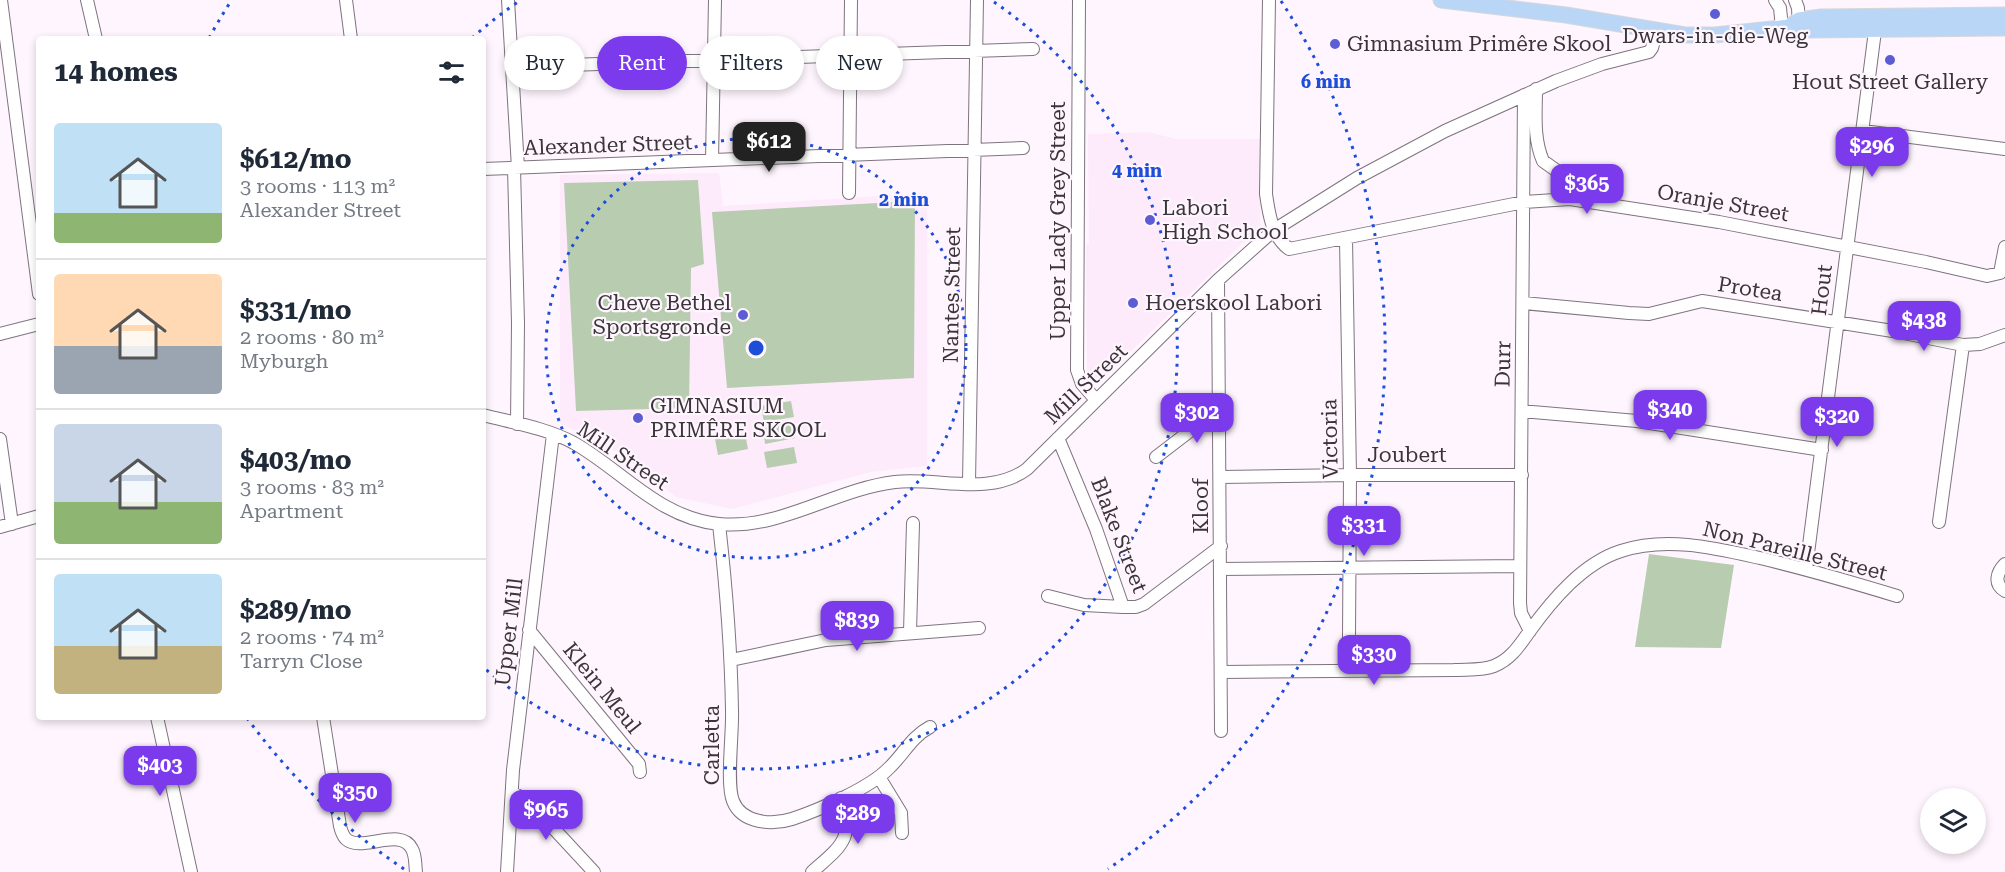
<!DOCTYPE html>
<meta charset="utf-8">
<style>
:root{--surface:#fff;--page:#f6f6f7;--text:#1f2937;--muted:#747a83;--line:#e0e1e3;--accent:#7c3aed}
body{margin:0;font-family:"Roboto Serif",serif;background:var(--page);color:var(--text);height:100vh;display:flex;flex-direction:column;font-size:22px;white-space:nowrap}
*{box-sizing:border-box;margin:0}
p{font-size:20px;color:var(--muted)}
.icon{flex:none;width:33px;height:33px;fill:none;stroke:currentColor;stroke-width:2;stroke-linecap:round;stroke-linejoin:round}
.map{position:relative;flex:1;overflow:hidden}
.sheet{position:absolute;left:36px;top:36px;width:450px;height:684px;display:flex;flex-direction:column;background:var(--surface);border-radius:6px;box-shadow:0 3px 9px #0003}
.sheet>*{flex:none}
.banner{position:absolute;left:504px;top:36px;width:570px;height:54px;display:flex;gap:12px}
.fabs{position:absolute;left:1920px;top:788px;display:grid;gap:12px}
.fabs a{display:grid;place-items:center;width:66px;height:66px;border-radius:50%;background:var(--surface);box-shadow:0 3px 9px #0003;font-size:30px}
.price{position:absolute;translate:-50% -51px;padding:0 14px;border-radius:12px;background:var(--accent);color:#fff;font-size:20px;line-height:39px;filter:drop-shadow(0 2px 3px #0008)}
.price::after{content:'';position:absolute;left:50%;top:36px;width:18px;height:14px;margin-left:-9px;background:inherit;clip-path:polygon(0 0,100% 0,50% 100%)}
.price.active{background:#222;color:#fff}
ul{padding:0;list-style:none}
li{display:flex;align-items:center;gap:18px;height:150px;padding:0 18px}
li+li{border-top:2px solid var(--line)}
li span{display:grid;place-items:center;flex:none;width:168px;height:120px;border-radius:6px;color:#555}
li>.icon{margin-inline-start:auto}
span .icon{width:72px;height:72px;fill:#fffc;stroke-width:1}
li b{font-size:26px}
h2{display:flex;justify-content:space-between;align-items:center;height:72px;padding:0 18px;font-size:26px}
.chip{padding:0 21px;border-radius:27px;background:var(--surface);box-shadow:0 3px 9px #0003;font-size:21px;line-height:54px}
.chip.active{background:var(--accent);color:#fff}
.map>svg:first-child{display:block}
.built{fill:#fdebfc}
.green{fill:#b8ccb0}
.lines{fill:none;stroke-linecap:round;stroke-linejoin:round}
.minor-casing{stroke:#7f747e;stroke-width:14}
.major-casing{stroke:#d8d7d7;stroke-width:17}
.minor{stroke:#fff;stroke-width:12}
.major{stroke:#b9d6f7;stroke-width:15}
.ring{fill:none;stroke:#1d4ed8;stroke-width:3;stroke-dasharray:3 6}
.poi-dot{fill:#5c5cd4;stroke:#fff5fe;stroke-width:2}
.labels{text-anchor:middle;stroke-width:4.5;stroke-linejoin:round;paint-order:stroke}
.poi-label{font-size:21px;fill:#3a3539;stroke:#fff5fe;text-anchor:start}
.street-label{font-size:21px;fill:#3a3539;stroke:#fff5fe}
.centre{fill:#1d4ed8;stroke:#fff5fe;stroke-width:3}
.ring-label{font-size:18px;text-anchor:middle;font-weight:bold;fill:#1d4ed8;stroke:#fff5fe;stroke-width:4.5;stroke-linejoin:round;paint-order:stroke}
</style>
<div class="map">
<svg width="2005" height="872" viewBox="0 0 2005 872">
<rect width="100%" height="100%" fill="#fff5fe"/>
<!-- built -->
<path class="built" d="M1148,132L1176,139H1262L1260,226L1096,385L1087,375V362L1086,245L1089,243L1088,134Z
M719,173L723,206L927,193V466L871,472L732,509L676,497L600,440L560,424V175Z"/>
<!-- green -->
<path class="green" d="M698,180L704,264L691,268L689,408L576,411L564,183Z
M915,201L914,378L727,388L712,212Z
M791,401L794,417L764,422L761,406Z
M792,422L795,438L765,444L763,428Z
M745,433L748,449L718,455L715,439Z
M794,447L797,463L767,468L764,452Z
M1649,554L1734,565L1721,648L1635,647Z"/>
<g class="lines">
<!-- minor casing -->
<g class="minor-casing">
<path id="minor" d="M1,0L39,294
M87,0L96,39
M346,0L351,39
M508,0L518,168
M1079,0L1077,370L1082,384L1096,400
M1269,0L1266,194C1269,215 1272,236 1289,249L1524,202L1570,199L1719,222L1926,262L1987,276L2000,273L2005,247
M1775,0L1780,8L1782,28
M1795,0L1798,8L1799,28
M512,67L1033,49
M1536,89C1536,113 1533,138 1543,161L1598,200
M1524,95L1520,603L1521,613L1530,631
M1863,131L2005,149
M712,160L715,0
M514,168L518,323L517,424
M483,169L1023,148
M849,193L851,0
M1346,239L1350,475L1349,639
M1218,280L1221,731
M1523,303L1629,313L1649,314L1702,301L1899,332L1963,345L1980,344L2005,335
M0,334L39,324
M1522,411L1637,421L1822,450
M483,415C514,423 546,428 574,443C623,471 659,518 719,524C780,530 835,489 895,482C938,477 990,497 1027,469L1218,280L1274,230L1357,178L1445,131L1556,81L1602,64L1649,52L1652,48L1657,30
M1058,438L1096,529L1123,607H1136L1144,604L1221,546
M0,439L12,524
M1156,457L1220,408
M1221,477L1350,475H1522
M969,483L977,0
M1939,522L1963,345
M719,524C726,586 731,648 732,710C733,732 726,784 733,801C742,824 773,825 792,819C819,810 870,788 889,768C904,754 911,737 930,727
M0,527L39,516
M2005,564C1997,572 1993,584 2005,591
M1221,569L1520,566
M1806,569L1876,23
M1048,596L1084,605L1123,607
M529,630L634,758L639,764L640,772
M910,632L913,523
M731,660L826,640L979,628
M1222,672L1454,670C1467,669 1482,671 1494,666C1511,659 1519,646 1529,632C1552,600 1583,563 1621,551C1666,536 1715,548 1760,558C1806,569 1851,582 1897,596
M157,717L191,872
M323,717L340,826C341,830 343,836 346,839C361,853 401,826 412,849C416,856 415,865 416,872
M879,777L901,813L902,833
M512,792L531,804L594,872
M507,872L513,770L553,434
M812,872C841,846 855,839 841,798"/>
</g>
<!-- major casing -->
<g class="major-casing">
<path id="major" d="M1441,0L1566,15L1685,35H1715L1789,27L1811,30L2005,28
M1789,27L1799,20L1821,17L2005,15"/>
</g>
<!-- minor -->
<use href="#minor" class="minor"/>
<!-- major -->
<use href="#major" class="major"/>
</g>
<!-- distance rings -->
<g class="ring">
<circle cx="756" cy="348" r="210"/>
<path d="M472 38A420 420 0 0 1 518 2M994 2A420 420 0 1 1 483 667"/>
<path d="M404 869A629 629 0 0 1 247 718M209 38A629 629 0 0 1 231 1M1281 1A629 629 0 0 1 1108 869"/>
</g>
<!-- markers -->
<g class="poi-dot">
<circle cx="1715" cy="14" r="6"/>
<circle cx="1335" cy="44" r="6"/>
<circle cx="1890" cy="60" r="6"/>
<circle cx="1150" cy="220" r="6"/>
<circle cx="1133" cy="303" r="6"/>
<circle cx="743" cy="315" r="6"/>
<circle cx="638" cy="418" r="6"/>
</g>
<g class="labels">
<!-- poi labels -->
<g class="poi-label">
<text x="1715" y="43" text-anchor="middle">Dwars-in-die-Weg</text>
<text x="1347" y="51">Gimnasium Primêre Skool</text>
<text x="1890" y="89" text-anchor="middle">Hout Street Gallery</text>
<text x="1162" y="215">Labori<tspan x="1162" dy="24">High School</tspan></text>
<text x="731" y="310" text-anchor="end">Cheve Bethel<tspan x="731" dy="24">Sportsgronde</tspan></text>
<text x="1145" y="310">Hoerskool Labori</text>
<text x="650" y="413">GIMNASIUM<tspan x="650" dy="24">PRIMÊRE SKOOL</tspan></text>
</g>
<!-- street labels -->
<g class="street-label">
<text transform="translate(608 145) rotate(-2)" y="7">Alexander Street</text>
<text transform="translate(1723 203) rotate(10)" y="7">Oranje Street</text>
<text transform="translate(1058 221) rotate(-90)" y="7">Upper Lady Grey Street</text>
<text transform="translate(1750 289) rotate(9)" y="7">Protea</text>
<text transform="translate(1822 290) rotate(-83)" y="7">Hout</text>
<text transform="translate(952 295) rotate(-89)" y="7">Nantes Street</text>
<text transform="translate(1503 364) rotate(-89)" y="7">Durr</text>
<text transform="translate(1086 384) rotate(-44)" y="7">Mill Street</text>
<text transform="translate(1330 439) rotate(-91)" y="7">Victoria</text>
<text x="1407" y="462">Joubert</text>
<text transform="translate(623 456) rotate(34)" y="7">Mill Street</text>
<text transform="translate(1201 506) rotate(-90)" y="7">Kloof</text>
<text transform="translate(1119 535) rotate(69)" y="7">Blake Street</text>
<text transform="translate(1795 551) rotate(14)" y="7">Non Pareille Street</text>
<text transform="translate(509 632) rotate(-83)" y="7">Upper Mill</text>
<text transform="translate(602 688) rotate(51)" y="7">Klein Meul</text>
<text transform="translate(712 745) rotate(-90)" y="7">Carletta</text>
</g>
</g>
<circle cx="756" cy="348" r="9" class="centre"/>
<g class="ring-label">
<text x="1326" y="88">6 min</text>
<text x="1137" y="177">4 min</text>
<text x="904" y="206">2 min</text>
</g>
</svg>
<div class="fabs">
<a><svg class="icon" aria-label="layers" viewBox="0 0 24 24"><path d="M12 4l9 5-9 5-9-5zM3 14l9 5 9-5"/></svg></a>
</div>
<b class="price active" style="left:769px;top:173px">$612</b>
<b class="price" style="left:1872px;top:178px">$296</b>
<b class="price" style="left:1587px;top:215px">$365</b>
<b class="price" style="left:1924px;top:352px">$438</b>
<b class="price" style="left:1670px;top:441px">$340</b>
<b class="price" style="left:1197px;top:444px">$302</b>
<b class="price" style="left:1837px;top:448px">$320</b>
<b class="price" style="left:1364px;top:557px">$331</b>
<b class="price" style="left:857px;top:652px">$839</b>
<b class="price" style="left:1374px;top:686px">$330</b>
<b class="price" style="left:160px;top:797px">$403</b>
<b class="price" style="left:355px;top:824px">$350</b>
<b class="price" style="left:546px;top:841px">$965</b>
<b class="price" style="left:858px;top:845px">$289</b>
<div class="banner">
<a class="chip">Buy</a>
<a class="chip active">Rent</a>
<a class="chip">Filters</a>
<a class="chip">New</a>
</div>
<section class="sheet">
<h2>14 homes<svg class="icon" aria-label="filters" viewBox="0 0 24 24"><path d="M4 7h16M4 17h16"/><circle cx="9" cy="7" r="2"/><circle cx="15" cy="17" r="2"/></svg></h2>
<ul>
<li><span style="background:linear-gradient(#bfe0f5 75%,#8fb573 0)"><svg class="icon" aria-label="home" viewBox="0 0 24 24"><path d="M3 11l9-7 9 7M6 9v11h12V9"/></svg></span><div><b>$612/mo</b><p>3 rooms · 113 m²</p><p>Alexander Street</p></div></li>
<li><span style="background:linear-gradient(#ffd9b3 60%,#9aa5b1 0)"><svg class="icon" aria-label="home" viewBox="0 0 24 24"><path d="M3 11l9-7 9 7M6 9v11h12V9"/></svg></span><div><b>$331/mo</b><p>2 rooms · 80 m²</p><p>Myburgh</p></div></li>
<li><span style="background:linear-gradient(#c9d6e8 65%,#8fb573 0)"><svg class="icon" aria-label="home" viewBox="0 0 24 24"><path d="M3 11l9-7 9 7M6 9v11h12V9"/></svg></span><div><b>$403/mo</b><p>3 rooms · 83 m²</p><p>Apartment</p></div></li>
<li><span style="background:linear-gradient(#bfe0f5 60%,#c2b280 0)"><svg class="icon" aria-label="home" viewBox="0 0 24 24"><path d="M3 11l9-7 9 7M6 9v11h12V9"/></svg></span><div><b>$289/mo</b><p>2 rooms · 74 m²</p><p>Tarryn Close</p></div></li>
</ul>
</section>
</div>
